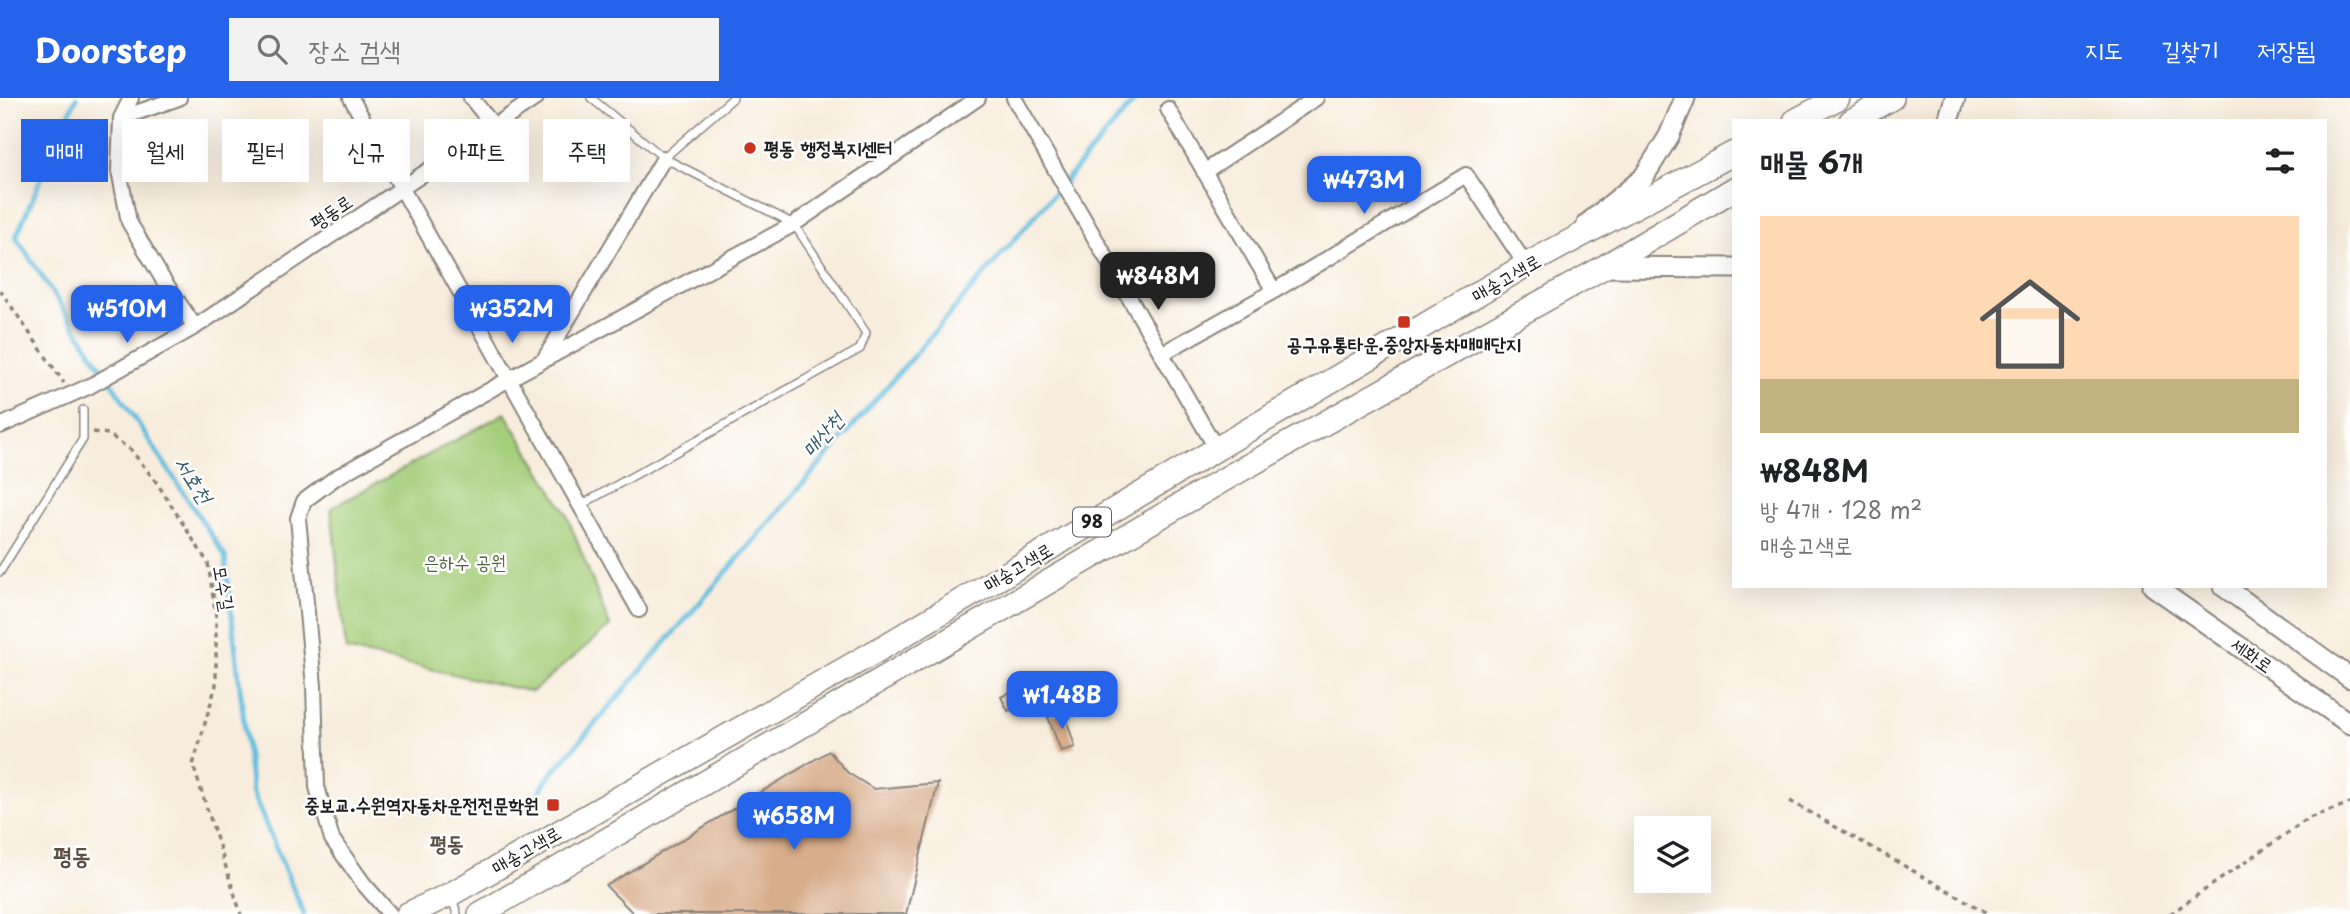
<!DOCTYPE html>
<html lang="ko">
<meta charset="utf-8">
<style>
:root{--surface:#fff;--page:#f2f2f2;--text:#202124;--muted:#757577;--line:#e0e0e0;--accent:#2563eb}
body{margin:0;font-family:"Playpen Sans","Poor Story",sans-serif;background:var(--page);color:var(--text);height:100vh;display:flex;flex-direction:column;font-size:26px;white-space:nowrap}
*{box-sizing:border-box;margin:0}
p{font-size:23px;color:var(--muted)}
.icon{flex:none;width:38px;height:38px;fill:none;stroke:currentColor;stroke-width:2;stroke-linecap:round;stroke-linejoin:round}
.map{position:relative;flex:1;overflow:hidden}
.details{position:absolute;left:1732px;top:21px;width:595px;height:469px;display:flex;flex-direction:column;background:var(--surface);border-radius:0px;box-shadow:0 7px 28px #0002}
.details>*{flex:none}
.banner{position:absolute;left:21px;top:21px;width:665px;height:63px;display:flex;gap:14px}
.tools{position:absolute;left:1634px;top:718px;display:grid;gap:14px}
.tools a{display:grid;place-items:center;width:77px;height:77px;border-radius:0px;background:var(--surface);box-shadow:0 7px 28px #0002;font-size:35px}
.price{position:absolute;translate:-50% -60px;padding:0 16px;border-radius:14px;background:var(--accent);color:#fff;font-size:23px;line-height:46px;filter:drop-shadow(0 2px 4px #0008)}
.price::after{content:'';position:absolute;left:50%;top:42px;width:21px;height:16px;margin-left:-10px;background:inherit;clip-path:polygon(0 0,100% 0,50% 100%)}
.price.selected{background:#222;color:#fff}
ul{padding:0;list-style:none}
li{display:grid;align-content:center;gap:14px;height:371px;padding:0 28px}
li+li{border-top:2px solid var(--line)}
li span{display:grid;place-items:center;height:217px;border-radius:0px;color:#555}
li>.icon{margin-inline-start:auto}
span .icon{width:126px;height:126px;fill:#fffc;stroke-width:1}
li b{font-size:30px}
h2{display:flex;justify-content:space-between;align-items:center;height:84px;padding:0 28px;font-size:30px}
.tag{padding:0 24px;border-radius:0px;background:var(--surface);box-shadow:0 7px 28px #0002;font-size:24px;line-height:63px}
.tag.selected{background:var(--accent);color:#fff}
header{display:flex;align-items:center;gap:42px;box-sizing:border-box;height:98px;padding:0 35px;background:var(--accent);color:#fff}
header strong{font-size:33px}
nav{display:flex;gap:38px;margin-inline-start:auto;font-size:24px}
.search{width:490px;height:63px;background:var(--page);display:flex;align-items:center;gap:18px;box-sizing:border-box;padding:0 24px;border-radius:0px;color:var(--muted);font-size:26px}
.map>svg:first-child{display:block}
.green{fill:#a4ce79;stroke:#60754a;stroke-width:2}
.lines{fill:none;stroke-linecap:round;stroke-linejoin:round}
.stream{stroke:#60bdde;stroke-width:5}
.building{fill:#d8ad8b}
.lane-casing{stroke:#8a847c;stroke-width:10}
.street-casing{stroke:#8a847c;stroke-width:18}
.secondary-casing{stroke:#8a847c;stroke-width:23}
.primary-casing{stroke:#8a847c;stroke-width:26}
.path{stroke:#8a847c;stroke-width:3.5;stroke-dasharray:5 5;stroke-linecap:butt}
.lane{stroke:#fff;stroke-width:7}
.street{stroke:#fff;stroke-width:14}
.secondary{stroke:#fff;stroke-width:19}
.primary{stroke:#fff;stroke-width:23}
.poi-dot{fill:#c8321e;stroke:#fff;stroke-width:2.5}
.labels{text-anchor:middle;stroke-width:5;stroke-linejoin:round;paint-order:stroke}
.shield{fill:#fff;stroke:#606060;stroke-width:2}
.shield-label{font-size:18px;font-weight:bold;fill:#1c1c1c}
.poi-label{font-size:19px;font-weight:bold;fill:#1c1c1c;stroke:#fff;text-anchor:start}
.street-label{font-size:19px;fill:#1c1c1c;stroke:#fff}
.park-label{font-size:19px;fill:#526341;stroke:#fff}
.water-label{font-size:21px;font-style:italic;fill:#375c6a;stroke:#fff}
.neighbourhood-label{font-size:21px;font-weight:bold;fill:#5e4f43;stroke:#fff}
.quarter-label{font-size:23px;font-weight:bold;fill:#5e4f43;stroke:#fff}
</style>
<header>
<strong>Doorstep</strong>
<div class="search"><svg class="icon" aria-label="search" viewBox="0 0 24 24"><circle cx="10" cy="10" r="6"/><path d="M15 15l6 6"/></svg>장소 검색</div>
<nav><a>지도</a><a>길찾기</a><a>저장됨</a></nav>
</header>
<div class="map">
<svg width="2350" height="816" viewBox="0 0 2350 816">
<rect width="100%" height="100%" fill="#fff"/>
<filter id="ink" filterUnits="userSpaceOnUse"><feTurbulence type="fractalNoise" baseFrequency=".0143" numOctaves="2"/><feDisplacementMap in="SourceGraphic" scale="14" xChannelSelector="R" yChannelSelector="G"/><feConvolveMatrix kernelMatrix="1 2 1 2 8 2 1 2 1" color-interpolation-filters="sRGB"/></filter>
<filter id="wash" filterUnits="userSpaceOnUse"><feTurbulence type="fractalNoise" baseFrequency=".00686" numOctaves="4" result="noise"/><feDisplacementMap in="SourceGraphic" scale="28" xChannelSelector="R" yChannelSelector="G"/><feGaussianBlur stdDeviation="1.57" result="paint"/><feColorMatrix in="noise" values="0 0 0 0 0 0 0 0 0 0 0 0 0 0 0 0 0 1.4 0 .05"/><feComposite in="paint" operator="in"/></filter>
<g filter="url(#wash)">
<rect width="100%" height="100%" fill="#f8eddc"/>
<!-- green -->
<path class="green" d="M505,315L566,415L610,528L532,594L346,552L331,410Z"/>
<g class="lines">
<!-- stream -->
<path class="stream" d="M76,0L16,139L225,458L252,694L304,816
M537,699L547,681L1137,0"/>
</g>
<g id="blocks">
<!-- building -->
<path class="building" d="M1030,583L1037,598L1008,613L1001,599Z
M1064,613L1075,649L1061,653L1048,619Z
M829,653L848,675L874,691L938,685L906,816H634L606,788Z"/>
</g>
</g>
<g filter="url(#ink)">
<use href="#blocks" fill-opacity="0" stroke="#8a847c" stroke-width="2"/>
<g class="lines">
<!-- lane casing -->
<g class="lane-casing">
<path id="lane" d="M664,60L733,0
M581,407L860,251L866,235L794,126L664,60L591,0
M0,474L83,341V312
M452,800L457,816"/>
</g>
<!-- street casing -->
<g class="street-casing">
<path id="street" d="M131,0L121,20L119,72L129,124L162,180L195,229
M351,0L639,512
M471,0L494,28
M1014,0L1216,350
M1168,11L1274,193
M121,20L179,0
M1204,74L1316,0
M1163,255L1274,193L1466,77L1526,167
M545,260L664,60
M0,328L90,288L195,229L536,0
M390,816L363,785L332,741L317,689L314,588L298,420L304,403L335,380L511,280L794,126L978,0"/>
</g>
<!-- secondary casing -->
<g class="secondary-casing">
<path id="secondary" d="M1948,23L1955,0
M1587,126L1643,80L1669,38L1685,0
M1604,169L1734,170
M2153,488L2350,626
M2223,488L2350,580"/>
</g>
<!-- primary casing -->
<g class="primary-casing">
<path id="primary" d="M1795,23L1838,0
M1851,23L1892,0
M408,816L451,796L885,548L1526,167L1734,55
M480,816L1230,378L1604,169L1734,91"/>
</g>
<!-- path -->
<path class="path" d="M0,192L64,285
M93,334L108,336L131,352L157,385L208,465L216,518V587L193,667L241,816
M1790,703L1989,816
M2170,816L2309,720L2350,705"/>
<!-- lane -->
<use href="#lane" class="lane"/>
<!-- street -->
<use href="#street" class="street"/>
<!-- secondary -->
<use href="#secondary" class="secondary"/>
<!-- primary -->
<use href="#primary" class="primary"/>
</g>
</g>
<!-- markers -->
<g class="poi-dot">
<circle cx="750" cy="50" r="7"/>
<rect x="1397" y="217" width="14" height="14" rx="3.5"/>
<rect x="546" y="700" width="14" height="14" rx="3.5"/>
</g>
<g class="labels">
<!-- shield labels -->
<rect class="shield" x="1073" y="409.5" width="38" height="29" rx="5"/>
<g class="shield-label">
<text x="1092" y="430">98</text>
</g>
<!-- poi labels -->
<g class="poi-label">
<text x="764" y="57">평동 행정복지센터</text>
<text x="1404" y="253" text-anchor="middle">공구유통타운.중앙자동차매매단지</text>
<text x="539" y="714" text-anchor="end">중보교.수원역자동차운전전문학원</text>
</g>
<!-- street labels -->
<g class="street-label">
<text transform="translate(331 114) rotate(-34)" y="7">평동로</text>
<text transform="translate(1506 180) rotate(-30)" y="7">매송고색로</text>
<text transform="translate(1018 469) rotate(-31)" y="7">매송고색로</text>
<text transform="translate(224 490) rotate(80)" y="7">모수길</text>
<text transform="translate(2252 557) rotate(35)" y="7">세화로</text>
<text transform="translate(526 752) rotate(-30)" y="7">매송고색로</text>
</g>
<!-- park labels -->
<g class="park-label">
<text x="465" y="471">은하수 공원</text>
</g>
<!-- water labels -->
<g class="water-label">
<text transform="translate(823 337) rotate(-49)" y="7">매산천</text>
<text transform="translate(193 382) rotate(57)" y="7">서호천</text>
</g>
<!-- neighbourhood labels -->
<g class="neighbourhood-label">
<text x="447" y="753">평동</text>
</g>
<!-- quarter labels -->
<g class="quarter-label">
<text x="72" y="766">평동</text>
</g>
</g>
</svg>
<div class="tools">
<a><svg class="icon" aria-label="layers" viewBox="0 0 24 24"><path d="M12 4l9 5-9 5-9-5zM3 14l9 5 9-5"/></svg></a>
</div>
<b class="price" style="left:1364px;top:118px">₩473M</b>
<b class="price selected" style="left:1158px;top:214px">₩848M</b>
<b class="price" style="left:127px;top:247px">₩510M</b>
<b class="price" style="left:512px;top:247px">₩352M</b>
<b class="price" style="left:1062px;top:633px">₩1.48B</b>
<b class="price" style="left:794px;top:754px">₩658M</b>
<div class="banner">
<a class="tag selected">매매</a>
<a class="tag">월세</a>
<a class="tag">필터</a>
<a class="tag">신규</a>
<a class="tag">아파트</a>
<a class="tag">주택</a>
</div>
<section class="details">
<h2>매물 6개<svg class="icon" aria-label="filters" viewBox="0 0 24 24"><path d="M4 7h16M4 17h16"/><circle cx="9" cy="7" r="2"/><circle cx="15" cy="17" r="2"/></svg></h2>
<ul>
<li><span style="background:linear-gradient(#ffd9b3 75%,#c2b280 0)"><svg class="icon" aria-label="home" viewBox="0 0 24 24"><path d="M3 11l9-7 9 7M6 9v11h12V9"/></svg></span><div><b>₩848M</b><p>방 4개 · 128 m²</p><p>매송고색로</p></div></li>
</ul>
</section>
</div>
